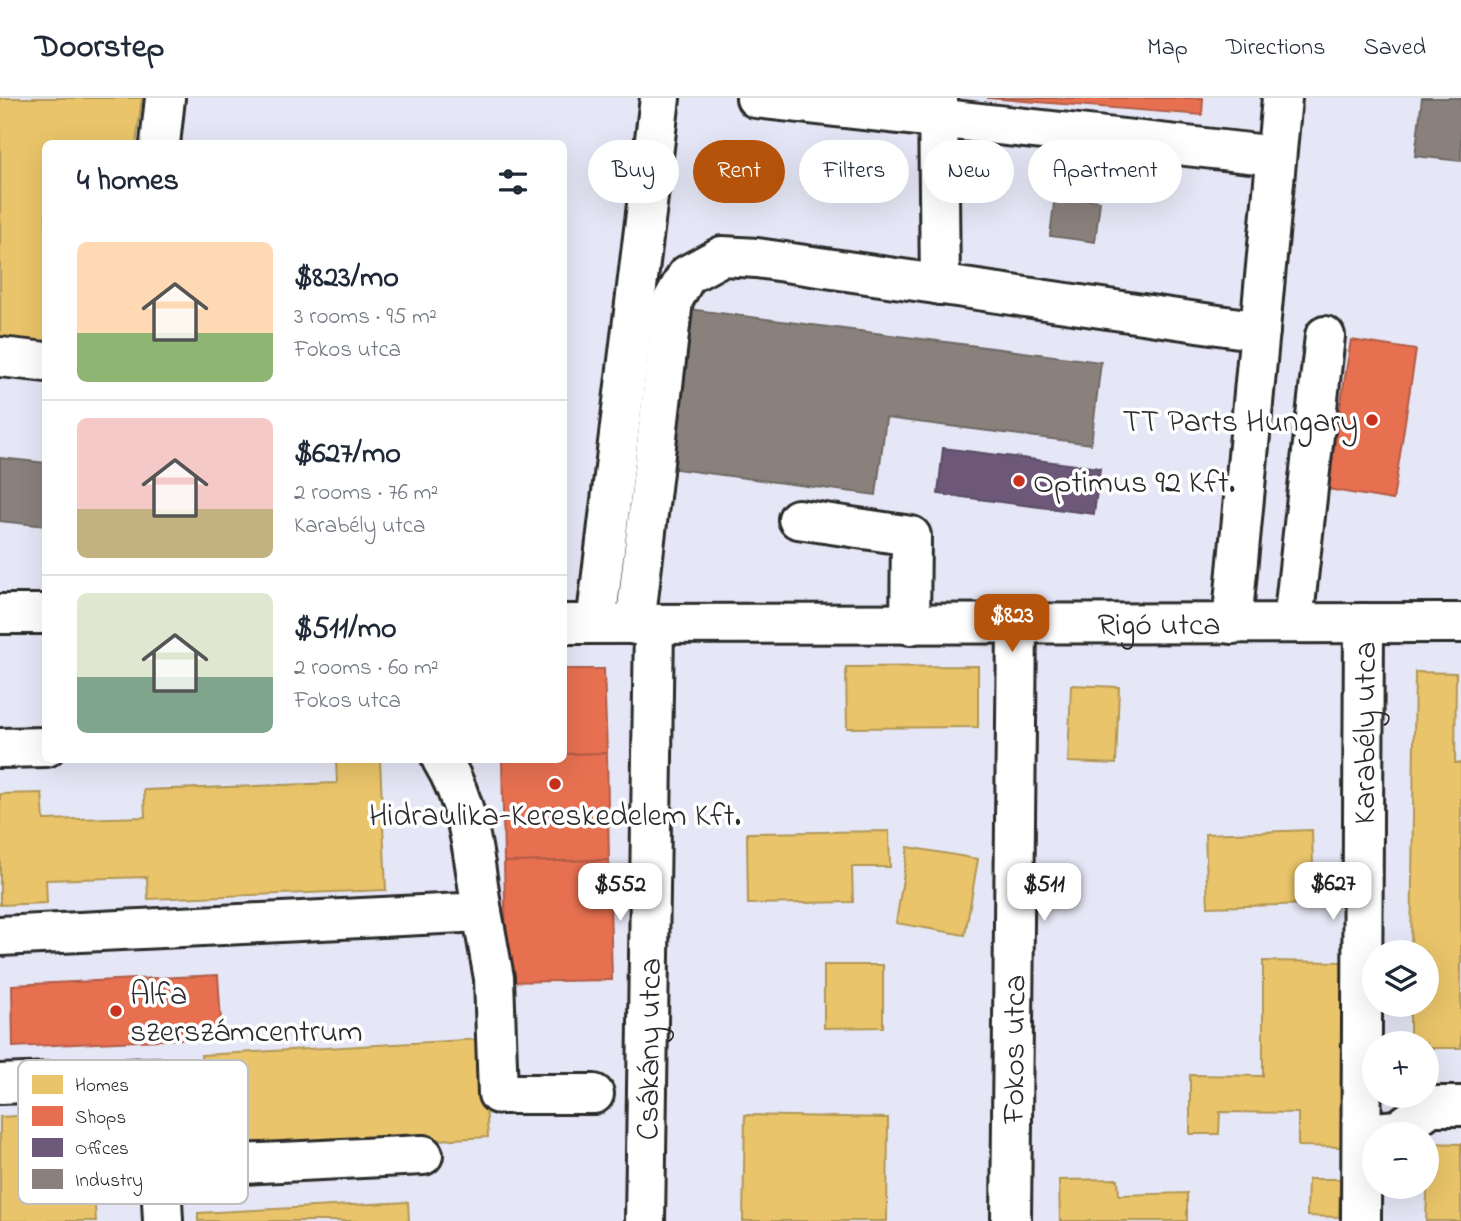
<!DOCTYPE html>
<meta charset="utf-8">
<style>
:root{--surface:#fff;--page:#f6f6f7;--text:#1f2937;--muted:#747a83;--line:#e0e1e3;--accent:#b45309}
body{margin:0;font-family:"Indie Flower",sans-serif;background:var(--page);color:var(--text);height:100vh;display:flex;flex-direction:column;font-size:26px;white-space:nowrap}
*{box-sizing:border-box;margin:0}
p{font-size:23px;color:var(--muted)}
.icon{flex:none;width:38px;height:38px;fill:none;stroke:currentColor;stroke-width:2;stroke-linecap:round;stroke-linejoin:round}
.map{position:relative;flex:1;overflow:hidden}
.details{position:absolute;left:42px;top:42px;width:525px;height:623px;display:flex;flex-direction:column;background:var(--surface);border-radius:10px;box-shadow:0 7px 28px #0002}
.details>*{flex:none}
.hud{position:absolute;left:588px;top:42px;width:665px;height:63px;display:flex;gap:14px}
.tools{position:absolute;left:1362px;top:842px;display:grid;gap:14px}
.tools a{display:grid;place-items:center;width:77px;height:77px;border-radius:50%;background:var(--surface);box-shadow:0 7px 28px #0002;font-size:35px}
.price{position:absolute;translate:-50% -60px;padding:0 16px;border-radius:14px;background:#fff;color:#222;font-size:23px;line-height:46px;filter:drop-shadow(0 2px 4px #0008)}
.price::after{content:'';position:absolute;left:50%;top:42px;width:21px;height:16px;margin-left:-10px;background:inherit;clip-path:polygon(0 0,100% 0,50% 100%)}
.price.active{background:var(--accent);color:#fff}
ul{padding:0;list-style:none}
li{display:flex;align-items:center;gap:21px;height:175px;padding:0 35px}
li+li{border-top:2px solid var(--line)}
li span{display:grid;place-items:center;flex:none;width:196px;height:140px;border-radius:10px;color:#555}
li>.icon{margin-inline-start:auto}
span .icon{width:84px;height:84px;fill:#fffc;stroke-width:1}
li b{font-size:30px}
h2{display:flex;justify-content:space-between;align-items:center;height:84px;padding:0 35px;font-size:30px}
.pill{padding:0 24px;border-radius:32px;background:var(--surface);box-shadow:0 7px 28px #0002;font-size:24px;line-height:63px}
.pill.active{background:var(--accent);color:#fff}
header{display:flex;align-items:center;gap:42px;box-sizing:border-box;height:98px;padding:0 35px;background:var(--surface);border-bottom:2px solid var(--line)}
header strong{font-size:33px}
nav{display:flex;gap:38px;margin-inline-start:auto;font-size:24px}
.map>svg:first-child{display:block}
.homes{fill:#e9c46a;stroke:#b09657;stroke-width:2}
.shops{fill:#e76f51;stroke:#af5b46;stroke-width:2}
.offices{fill:#6d597a;stroke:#594b62;stroke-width:2}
.industry{fill:#8a817c;stroke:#6e6764;stroke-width:2}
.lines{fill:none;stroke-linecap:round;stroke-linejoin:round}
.minor-casing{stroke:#2b2b2b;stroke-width:44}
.minor{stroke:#fff;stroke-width:38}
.poi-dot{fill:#c8321e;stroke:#fff;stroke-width:2.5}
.labels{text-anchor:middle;stroke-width:7;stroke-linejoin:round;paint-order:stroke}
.poi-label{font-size:32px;fill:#2b2b2b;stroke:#fff;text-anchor:start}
.street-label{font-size:32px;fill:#2b2b2b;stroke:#fff}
.key{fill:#fff;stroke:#bfbfbf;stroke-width:2}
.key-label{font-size:19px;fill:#2b2b2b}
</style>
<header>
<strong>Doorstep</strong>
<nav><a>Map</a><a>Directions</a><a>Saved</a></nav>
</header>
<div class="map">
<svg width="1461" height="1123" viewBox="0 0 1461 1123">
<rect width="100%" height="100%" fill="#e6e7f6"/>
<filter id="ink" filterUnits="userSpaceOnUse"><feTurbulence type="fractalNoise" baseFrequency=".0143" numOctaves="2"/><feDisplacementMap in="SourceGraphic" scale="14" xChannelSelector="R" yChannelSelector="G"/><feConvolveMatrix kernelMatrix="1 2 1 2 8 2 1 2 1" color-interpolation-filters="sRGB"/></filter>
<g filter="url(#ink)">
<!-- homes -->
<path class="homes" d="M0,0H142L136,46H46V249L0,243Z
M978,568V629L847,630L846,569Z
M1415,574L1456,575L1455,665H1461V950H1426V945H1410V906H1426V854H1411Z
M1071,587L1119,589L1116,666L1068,664Z
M380,662L386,792L148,801L147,779L46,782L47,805L0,807V696L42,695L44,722L145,719L144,692L337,685L336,663Z
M1312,732L1314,806L1208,809L1205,736Z
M889,733L890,769H852L853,804L748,806L747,735Z
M908,749L978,761L965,837L896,825Z
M1263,863L1344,864L1343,1049L1298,1048V1015L1220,1014L1219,1036H1190V977L1263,978Z
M824,867H883V929L824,930Z
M482,941L488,1039L207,1055L201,957Z
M89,1014L96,1123H0V1019Z
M745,1017L888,1020L887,1123H743Z
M1429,1045L1461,1046V1123H1426Z
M1118,1081L1119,1097L1187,1095V1123H1060L1059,1082Z
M1308,1081H1340L1339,1119L1307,1118Z
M408,1104L409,1123H198V1115Z"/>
<!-- shops -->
<path class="shops" d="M987,0H1203L1202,17Z
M1351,242L1416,252L1393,402L1327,391Z
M564,571H604L607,655L564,656Z
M607,655L609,762L504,764L502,662H564V656Z
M609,762L612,882L507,884L504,764Z
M218,877L222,939L13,949L12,887Z"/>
<!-- offices -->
<path class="offices" d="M943,350L1100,370L1094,416L938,396Z"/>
<!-- industry -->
<path class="industry" d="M1422,0H1461V63L1415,58Z
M1055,97L1100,103L1095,144L1050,138Z
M688,211L1101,264L1091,346L886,320L876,397L668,370Z
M0,360L46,365V428L0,423Z"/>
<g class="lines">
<!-- minor casing -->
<g class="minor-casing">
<g id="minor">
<path d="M756,0L1276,58"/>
<path d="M938,0L940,187"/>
<path d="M160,46L165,0"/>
<path d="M0,259L46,264"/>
<path d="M798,421L911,438L910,527"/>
<path d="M0,516H46"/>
<path d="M1293,525L1325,238"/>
<path id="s1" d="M564,526L1461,525"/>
<path d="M596,526L660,0"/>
<path d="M1232,526L1282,0"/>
<path d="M635,527L673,202L687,177L722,158L757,160L1260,233"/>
<path d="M0,650L46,649"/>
<path d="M482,814L494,880L498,996H594"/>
<path d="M0,838L482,814C474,762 470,707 442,662"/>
<path d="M0,986L156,980L163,1123"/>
<path d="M1362,1035L1398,1032L1431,1008H1461"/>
<path d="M160,1070L423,1057"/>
<path id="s2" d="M645,1123L654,527"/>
<path id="s3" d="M1011,1123L1017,526"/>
<path id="s4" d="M1361,1123L1364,525"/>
</g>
</g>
<!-- minor -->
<use href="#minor" class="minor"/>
</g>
</g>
<!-- markers -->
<g class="poi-dot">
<circle cx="1372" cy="322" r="7"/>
<circle cx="1019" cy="383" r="7"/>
<circle cx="555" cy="686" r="7"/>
<circle cx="116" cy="913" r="7"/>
</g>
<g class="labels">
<!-- poi labels -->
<g class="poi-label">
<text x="1358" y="333" text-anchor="end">TT Parts Hungary</text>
<text x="1033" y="394">Optimus 92 Kft.</text>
<text x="555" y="727" text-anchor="middle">Hidraulika-Kereskedelem Kft.</text>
<text x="130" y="906">Alfa<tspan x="130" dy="37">szerszámcentrum</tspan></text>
</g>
<!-- street labels -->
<g class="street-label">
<text dy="11" stroke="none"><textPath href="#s1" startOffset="595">Rigó utca</textPath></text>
<text dy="11" stroke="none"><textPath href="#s4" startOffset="488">Karabély utca</textPath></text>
<text dy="11" stroke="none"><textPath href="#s2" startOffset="172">Csákány utca</textPath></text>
<text dy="11" stroke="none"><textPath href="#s3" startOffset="172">Fokos utca</textPath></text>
</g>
</g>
<!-- legend -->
<rect x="18" y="962" width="230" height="144" rx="10" class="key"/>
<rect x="32" y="977" width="31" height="19" fill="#e9c46a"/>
<rect x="32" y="1008" width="31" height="20" fill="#e76f51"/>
<rect x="32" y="1040" width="31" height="19" fill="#6d597a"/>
<rect x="32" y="1071" width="31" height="20" fill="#8a817c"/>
<g class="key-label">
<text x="75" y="993">Homes</text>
<text x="75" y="1025">Shops</text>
<text x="75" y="1056">Offices</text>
<text x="75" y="1088">Industry</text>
</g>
</svg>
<div class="tools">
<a><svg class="icon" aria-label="layers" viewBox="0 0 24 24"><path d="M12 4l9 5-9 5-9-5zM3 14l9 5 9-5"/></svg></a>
<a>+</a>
<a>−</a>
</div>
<b class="price active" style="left:1012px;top:556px">$823</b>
<b class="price" style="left:1333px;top:824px">$627</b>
<b class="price" style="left:620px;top:825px">$552</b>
<b class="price" style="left:1044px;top:825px">$511</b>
<div class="hud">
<a class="pill">Buy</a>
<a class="pill active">Rent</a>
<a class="pill">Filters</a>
<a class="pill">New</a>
<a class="pill">Apartment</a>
</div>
<section class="details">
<h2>4 homes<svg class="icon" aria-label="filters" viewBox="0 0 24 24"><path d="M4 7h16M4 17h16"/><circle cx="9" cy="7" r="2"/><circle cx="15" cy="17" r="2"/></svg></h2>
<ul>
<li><span style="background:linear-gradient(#ffd9b3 65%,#8fb573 0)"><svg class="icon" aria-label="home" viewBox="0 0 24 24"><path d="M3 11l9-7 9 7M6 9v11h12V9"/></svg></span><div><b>$823/mo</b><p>3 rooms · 95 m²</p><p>Fokos utca</p></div></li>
<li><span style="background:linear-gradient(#f6c9c9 65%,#c2b280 0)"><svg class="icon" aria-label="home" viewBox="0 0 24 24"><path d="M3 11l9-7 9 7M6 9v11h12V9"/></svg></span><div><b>$627/mo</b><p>2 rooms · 76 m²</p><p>Karabély utca</p></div></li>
<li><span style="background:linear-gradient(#dfe7d0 60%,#7fa58c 0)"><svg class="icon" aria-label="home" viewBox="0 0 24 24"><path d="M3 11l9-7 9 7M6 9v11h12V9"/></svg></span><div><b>$511/mo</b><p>2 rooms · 60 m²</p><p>Fokos utca</p></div></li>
</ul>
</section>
</div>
